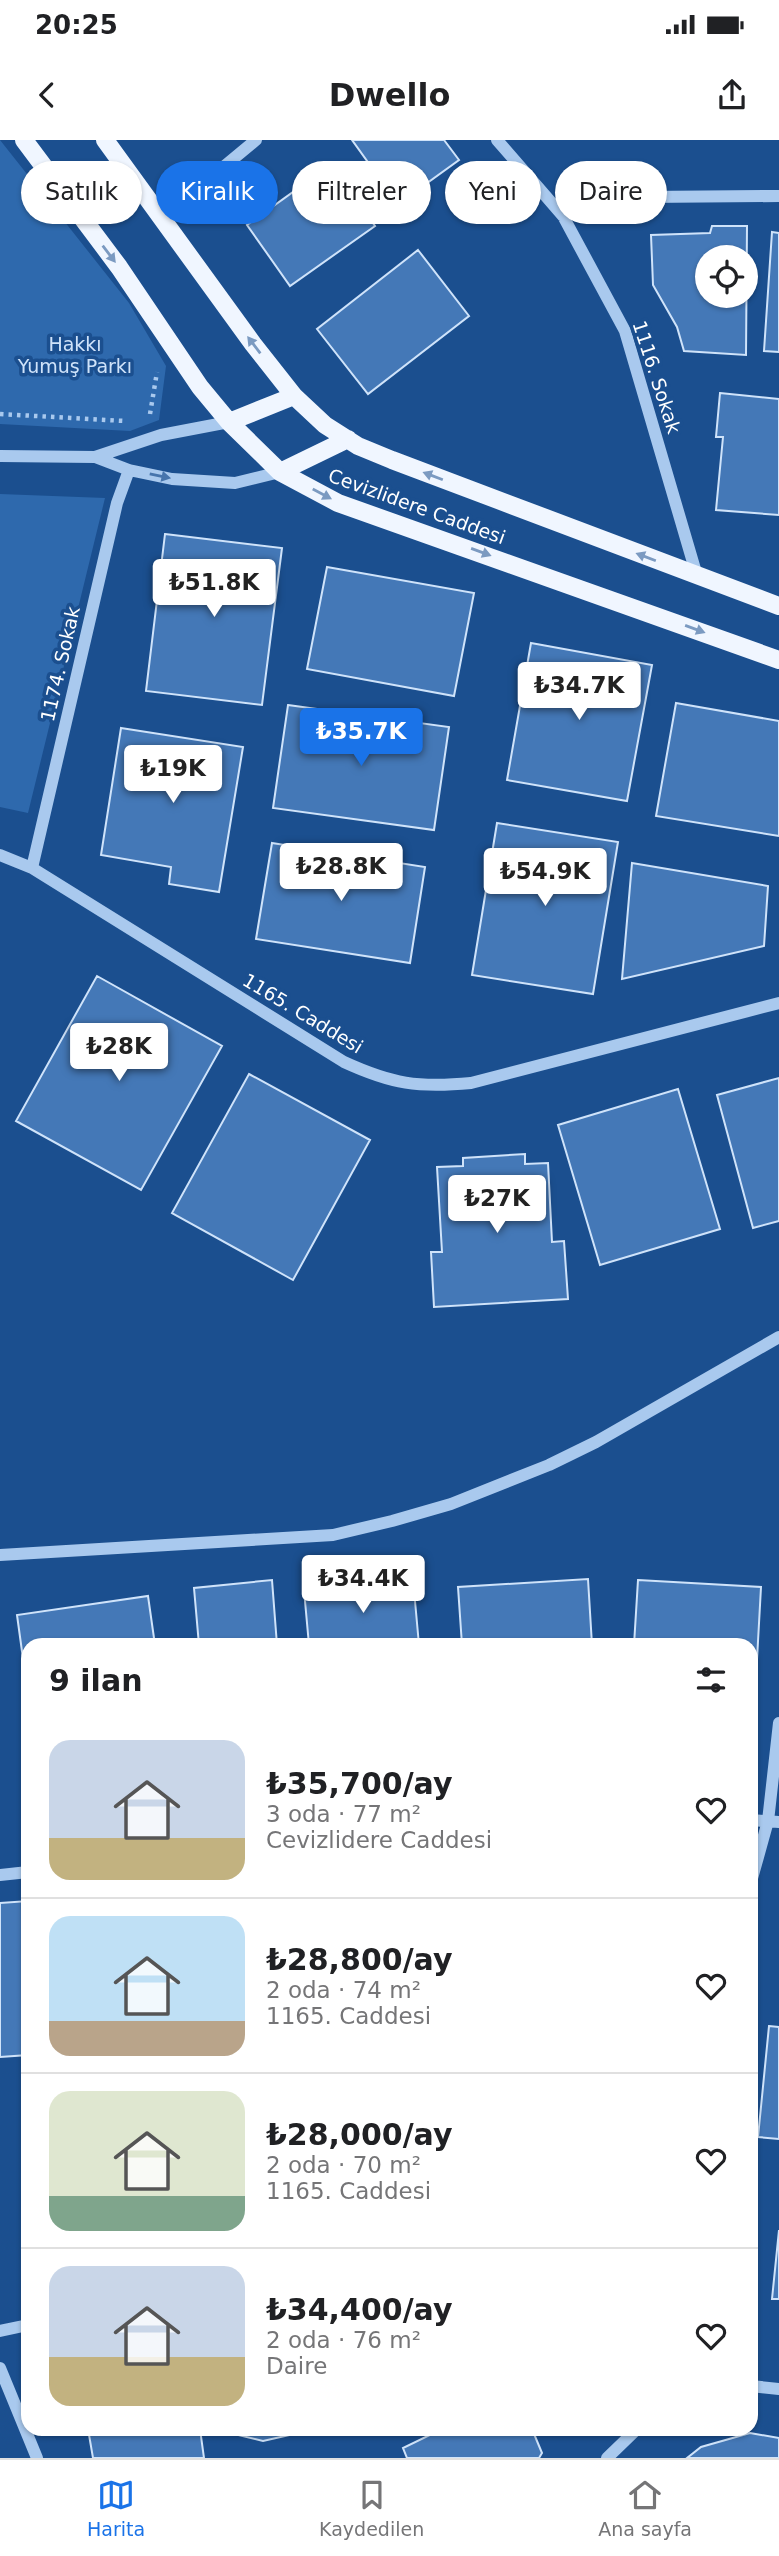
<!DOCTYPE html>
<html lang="tr">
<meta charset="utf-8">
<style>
:root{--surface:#fff;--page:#f6f6f6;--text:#202124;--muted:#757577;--line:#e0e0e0;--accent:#1a73e8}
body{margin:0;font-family:"DejaVu Sans",sans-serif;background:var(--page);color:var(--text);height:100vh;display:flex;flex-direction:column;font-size:26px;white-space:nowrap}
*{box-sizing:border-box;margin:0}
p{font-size:23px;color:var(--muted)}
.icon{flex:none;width:38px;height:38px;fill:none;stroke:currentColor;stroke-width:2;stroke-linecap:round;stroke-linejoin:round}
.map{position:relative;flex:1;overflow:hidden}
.details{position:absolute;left:21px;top:1498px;width:737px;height:798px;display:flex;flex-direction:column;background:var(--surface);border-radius:21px;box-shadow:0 2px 5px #0004}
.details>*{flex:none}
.banner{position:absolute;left:21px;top:21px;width:738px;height:63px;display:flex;gap:14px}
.controls{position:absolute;left:695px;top:105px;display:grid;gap:14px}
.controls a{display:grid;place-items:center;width:63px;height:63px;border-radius:50%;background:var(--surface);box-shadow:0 2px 5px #0004;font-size:35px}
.price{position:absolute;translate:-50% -60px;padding:0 16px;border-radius:7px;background:#fff;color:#222;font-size:23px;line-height:46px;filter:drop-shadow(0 2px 4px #0008)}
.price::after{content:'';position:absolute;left:50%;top:42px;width:21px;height:16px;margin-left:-10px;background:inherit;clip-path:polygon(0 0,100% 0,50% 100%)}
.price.selected{background:var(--accent);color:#fff}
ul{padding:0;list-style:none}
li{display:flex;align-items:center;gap:21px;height:175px;padding:0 28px}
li+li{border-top:2px solid var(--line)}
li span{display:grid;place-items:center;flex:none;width:196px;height:140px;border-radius:21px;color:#555}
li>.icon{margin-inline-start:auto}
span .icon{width:84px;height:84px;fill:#fffc;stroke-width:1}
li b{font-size:30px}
h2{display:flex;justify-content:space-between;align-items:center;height:84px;padding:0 28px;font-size:30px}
.pill{padding:0 24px;border-radius:32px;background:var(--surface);box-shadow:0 2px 5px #0004;font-size:24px;line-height:63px}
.pill.selected{background:var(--accent);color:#fff}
.status{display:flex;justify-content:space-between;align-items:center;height:49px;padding:0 35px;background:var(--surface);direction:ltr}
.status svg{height:19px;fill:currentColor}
header{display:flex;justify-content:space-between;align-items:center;height:91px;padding:0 28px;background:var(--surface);font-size:32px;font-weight:600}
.dock{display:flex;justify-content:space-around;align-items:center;height:98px;border-top:2px solid var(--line);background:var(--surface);font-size:19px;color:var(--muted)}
.dock a{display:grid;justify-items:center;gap:4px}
.dock .selected{color:var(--accent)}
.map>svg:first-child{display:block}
.green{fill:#2e69ad}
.building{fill:#4478b7;stroke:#cfe3fa;stroke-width:2;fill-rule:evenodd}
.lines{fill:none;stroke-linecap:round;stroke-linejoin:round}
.path{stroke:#a9c9ee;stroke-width:4.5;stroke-dasharray:3.5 5;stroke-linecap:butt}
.minor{stroke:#a9c9ee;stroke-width:12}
.major{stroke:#f0f6ff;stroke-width:18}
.oneway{fill:#7b9ac1}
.oneway2{fill:#4674ac}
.labels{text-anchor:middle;stroke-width:7;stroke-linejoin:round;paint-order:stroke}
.park-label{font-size:19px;fill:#cfe3fa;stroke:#1b4f8f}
.street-label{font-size:19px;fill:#fff;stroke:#1b4f8f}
</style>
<div class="status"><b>20:25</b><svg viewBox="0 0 49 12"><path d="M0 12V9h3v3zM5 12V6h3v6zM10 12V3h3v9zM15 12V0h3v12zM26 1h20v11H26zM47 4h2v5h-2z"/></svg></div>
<header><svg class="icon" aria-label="back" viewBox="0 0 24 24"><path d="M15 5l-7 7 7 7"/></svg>Dwello<svg class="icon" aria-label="share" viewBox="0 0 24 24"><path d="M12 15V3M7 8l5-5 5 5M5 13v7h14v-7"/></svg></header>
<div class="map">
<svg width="779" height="2318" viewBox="0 0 779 2318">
<rect width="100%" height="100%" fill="#1b4f8f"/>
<!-- green -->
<path class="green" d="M0,0L129,163L166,226L159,280L130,291L0,284Z
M0,354L105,358L28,673L0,667Z"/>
<!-- building -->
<path class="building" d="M352,0H444L459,20L398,64Z
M332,24L375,86L290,146L247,85Z
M712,86H747L746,215L684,211L677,187L653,145L651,95L710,93ZM707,117H746V156H707Z
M772,92L779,93V212L764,211Z
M418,110L469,176L368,254L317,189Z
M720,253L779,259V375L716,370L723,297H716Z
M165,394L282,408L262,565L146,551Z
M327,427L474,453L454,556L307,529Z
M531,503L652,525L627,661L507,640Z
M676,563L779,581V696L656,676Z
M288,565L449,587L434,690L273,668Z
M121,588L243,607L219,752L169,744L171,727L101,715Z
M497,683L618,702L593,854L472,835Z
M272,703L425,727L410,823L256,799Z
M632,723L768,746L764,806L622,839Z
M97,836L222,906L141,1050L16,981Z
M249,934L370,1000L293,1140L172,1073Z
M779,938V1081L753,1088L717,955Z
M678,949L720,1089L600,1125L558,985Z
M525,1014V1024L548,1023L552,1102L564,1101L568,1159L434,1167L431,1112H442L437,1027L463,1026V1018Z
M413,1439L419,1505H309L304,1450Z
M588,1439L592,1505H462L458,1447Z
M272,1440L277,1505H199L194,1448Z
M638,1440L761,1447L752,1610L751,1505H634Z
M148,1456L155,1505H28V1555L17,1475Z
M28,1761V1915L0,1917V1763Z
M769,1886L779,1887V1999L758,1997Z
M779,2090V2159H772Z
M88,2289H200L204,2318H93Z
M237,2289H316L263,2301L238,2295Z
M442,2289H532L542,2313L539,2318H407L403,2308Z
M750,2293L779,2298V2318H687L701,2307Z"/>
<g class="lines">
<!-- path -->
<path class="path" d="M0,274L125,281
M150,274L157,232"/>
<!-- minor -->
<path class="minor" d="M497,0L563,76L625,191L697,436
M563,76L643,57L779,56
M163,77L256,0
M0,316L95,317L129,330L172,339L235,343L280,332
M95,317L161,295L229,282
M0,715L32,728L344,922C392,944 418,948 471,943L779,863
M32,728L117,363L129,330
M0,1415L333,1395L392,1381L451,1364L549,1325L596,1302L779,1197
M751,1680L779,1682
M0,1735L28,1732
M751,1742L768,1681L779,1583
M0,2191L28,2185
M0,2228L37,2318
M751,2246L779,2249
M607,2318L637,2289"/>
<!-- major -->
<path class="major" d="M24,0L119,127L200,247L229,282L280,332L338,363L779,520
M105,0L253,204L294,256L325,285L358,306L392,320L779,466
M229,282L294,256
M280,332L348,299"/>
</g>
<!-- one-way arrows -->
<defs><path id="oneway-solid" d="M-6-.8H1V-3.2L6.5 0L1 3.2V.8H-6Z" transform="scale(1.75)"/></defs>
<g class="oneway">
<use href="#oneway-solid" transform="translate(109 114) rotate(53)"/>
<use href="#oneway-solid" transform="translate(254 205) rotate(-127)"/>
<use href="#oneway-solid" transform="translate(433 336) rotate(-159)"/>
<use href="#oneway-solid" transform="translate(322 354) rotate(28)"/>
<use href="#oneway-solid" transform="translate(481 412) rotate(20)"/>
<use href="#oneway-solid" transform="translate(646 417) rotate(-159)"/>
<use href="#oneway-solid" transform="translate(695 489) rotate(20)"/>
</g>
<use class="oneway2" href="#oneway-solid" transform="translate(160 336) rotate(12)"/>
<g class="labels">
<!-- park labels -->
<g class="park-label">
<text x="75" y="211">Hakkı<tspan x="75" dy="22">Yumuş Parkı</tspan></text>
</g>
<!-- street labels -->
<g class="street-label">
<text transform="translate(657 237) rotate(72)" y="7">1116. Sokak</text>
<text transform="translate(417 366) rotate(20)" y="7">Cevizlidere Caddesi</text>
<text transform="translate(60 524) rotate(-77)" y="7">1174. Sokak</text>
<text transform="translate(303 873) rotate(31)" y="7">1165. Caddesi</text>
</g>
</g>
</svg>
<div class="controls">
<a><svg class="icon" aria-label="locate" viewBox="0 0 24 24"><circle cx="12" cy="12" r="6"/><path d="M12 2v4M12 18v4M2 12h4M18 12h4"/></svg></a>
</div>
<b class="price" style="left:214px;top:479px">₺51.8K</b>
<b class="price" style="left:579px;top:582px">₺34.7K</b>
<b class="price selected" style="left:361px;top:628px">₺35.7K</b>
<b class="price" style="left:173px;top:665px">₺19K</b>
<b class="price" style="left:341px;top:763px">₺28.8K</b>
<b class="price" style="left:545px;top:768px">₺54.9K</b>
<b class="price" style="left:119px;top:943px">₺28K</b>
<b class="price" style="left:497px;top:1095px">₺27K</b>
<b class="price" style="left:363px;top:1475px">₺34.4K</b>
<div class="banner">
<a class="pill">Satılık</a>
<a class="pill selected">Kiralık</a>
<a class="pill">Filtreler</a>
<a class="pill">Yeni</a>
<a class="pill">Daire</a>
</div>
<section class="details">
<h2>9 ilan<svg class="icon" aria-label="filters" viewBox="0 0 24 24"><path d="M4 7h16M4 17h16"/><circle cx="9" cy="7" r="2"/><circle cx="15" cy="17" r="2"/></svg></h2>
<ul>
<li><span style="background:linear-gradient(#c9d6e8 70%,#c2b280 0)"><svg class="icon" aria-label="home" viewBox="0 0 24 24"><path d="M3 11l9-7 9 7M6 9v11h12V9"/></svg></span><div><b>₺35,700/ay</b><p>3 oda · 77 m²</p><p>Cevizlidere Caddesi</p></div><svg class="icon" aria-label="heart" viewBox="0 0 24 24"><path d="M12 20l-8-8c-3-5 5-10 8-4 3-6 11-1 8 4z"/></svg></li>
<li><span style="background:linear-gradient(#bfe0f5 75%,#b9a48a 0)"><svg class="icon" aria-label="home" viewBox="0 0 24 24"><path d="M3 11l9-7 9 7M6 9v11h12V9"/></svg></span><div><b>₺28,800/ay</b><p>2 oda · 74 m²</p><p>1165. Caddesi</p></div><svg class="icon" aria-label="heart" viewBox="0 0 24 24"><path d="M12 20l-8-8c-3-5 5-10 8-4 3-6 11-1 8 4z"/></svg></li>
<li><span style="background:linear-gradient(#dfe7d0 75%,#7fa58c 0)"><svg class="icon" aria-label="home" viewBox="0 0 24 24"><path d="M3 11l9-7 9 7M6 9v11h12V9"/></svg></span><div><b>₺28,000/ay</b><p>2 oda · 70 m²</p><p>1165. Caddesi</p></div><svg class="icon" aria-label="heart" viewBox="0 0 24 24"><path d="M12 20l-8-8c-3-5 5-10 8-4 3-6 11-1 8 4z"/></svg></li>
<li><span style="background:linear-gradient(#c9d6e8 65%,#c2b280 0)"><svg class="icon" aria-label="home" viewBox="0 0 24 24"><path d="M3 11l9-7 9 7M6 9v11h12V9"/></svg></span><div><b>₺34,400/ay</b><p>2 oda · 76 m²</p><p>Daire</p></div><svg class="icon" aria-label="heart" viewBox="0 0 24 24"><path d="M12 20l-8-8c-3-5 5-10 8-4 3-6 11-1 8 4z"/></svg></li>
</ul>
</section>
</div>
<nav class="dock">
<a class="selected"><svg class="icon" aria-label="map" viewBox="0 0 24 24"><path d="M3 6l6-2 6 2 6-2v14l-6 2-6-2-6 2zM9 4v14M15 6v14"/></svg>Harita</a>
<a><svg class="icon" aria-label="saved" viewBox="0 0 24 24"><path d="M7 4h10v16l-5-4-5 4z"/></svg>Kaydedilen</a>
<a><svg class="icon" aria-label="home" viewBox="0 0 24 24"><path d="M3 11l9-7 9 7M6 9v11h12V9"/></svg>Ana sayfa</a>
</nav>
